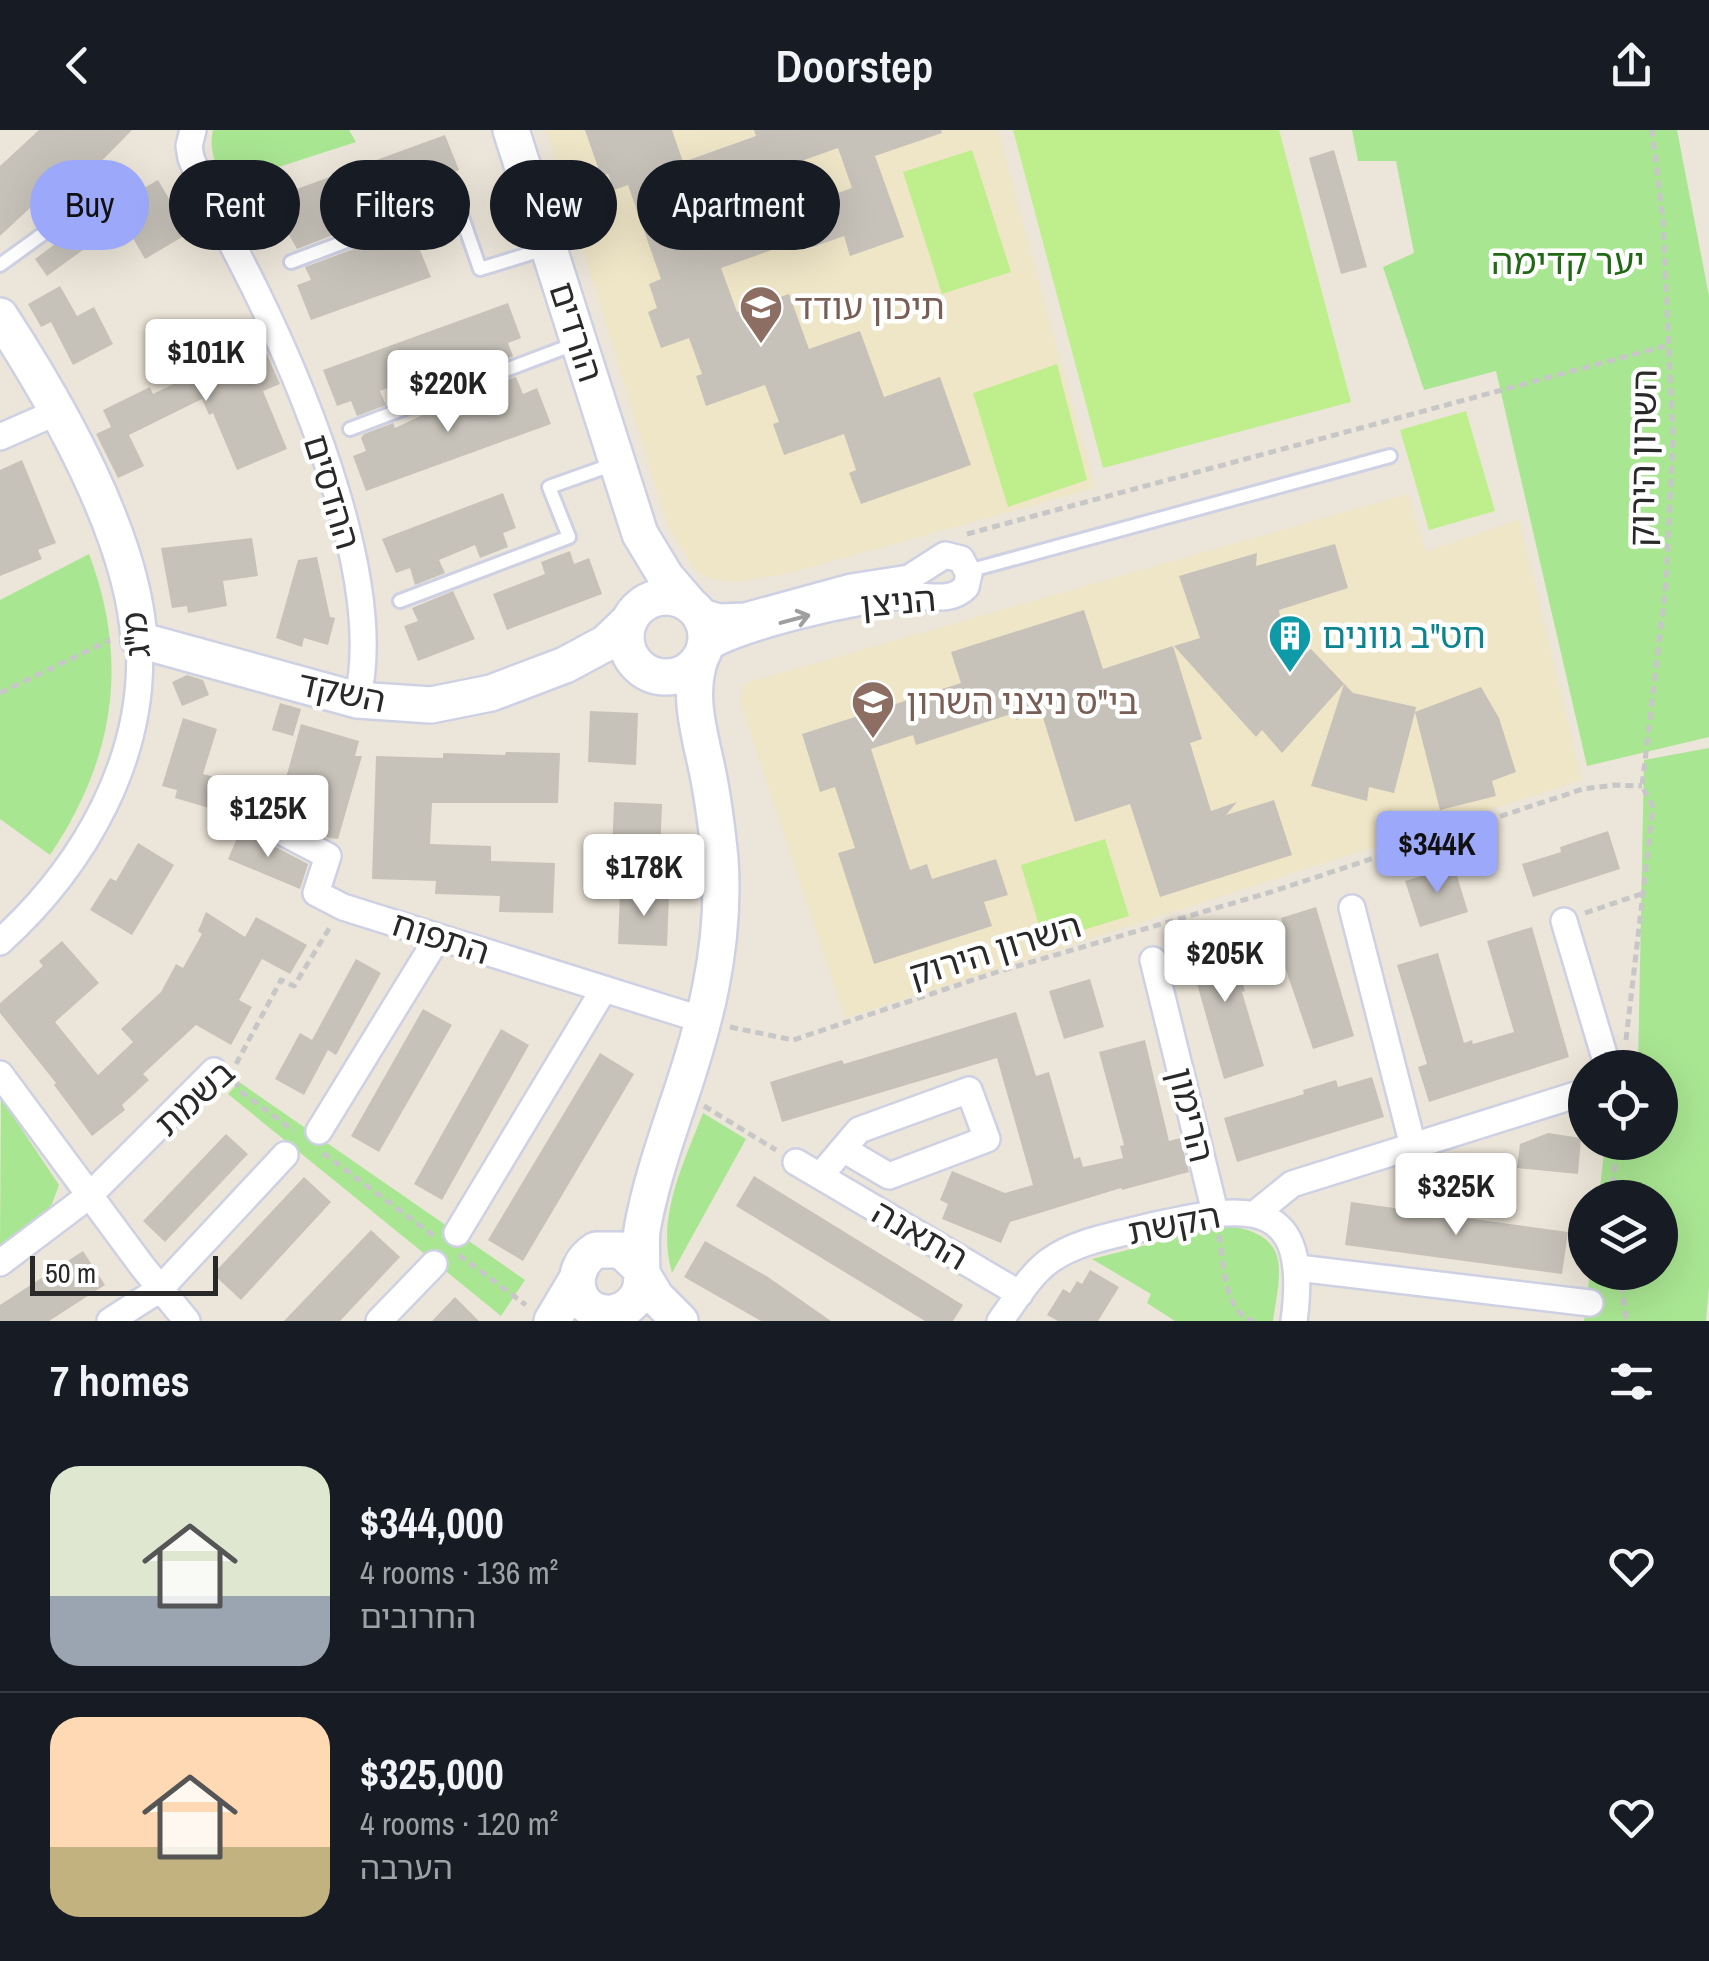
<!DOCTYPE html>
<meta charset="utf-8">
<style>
:root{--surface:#171b24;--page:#242831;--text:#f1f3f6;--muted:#9ea1a6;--line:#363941;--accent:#9ca8fa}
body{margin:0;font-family:"Archivo Narrow","Noto Sans Hebrew",sans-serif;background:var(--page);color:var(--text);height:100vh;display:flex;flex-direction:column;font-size:38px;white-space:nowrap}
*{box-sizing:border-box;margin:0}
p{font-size:32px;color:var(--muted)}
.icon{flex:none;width:55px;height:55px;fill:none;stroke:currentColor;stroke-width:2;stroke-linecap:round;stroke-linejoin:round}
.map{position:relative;height:1191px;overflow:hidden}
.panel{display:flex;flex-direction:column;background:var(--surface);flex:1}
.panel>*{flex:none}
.banner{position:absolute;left:30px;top:30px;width:1000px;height:90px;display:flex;gap:20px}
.tools{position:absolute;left:1568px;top:920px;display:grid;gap:20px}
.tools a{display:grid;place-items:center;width:110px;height:110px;border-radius:50%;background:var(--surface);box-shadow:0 10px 40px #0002;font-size:50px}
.scale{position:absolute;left:30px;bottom:25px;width:188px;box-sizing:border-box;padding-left:10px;border:5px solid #292929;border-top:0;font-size:28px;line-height:35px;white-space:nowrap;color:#292929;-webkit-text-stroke:8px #fff;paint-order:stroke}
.price{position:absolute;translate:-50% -85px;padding:0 22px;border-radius:10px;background:#fff;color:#222;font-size:32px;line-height:65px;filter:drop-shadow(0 2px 5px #0008)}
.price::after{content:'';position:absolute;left:50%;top:60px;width:30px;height:22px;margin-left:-15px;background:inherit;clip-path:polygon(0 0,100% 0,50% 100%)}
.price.current{background:var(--accent);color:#111}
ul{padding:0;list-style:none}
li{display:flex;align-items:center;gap:30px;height:250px;padding:0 50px}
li+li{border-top:2px solid var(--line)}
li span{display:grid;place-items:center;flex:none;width:280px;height:200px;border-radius:30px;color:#555}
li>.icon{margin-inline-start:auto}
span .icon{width:120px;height:120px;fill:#fffc;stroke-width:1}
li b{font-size:42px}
h2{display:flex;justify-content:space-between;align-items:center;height:120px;padding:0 50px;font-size:42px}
.pill{padding:0 35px;border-radius:45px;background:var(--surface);box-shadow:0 10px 40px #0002;font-size:35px;line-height:90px}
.pill.current{background:var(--accent);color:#111}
header{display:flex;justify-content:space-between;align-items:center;height:130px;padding:0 50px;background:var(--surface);font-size:45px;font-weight:600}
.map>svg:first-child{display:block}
.education{fill:#efe5c7}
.green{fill:#a9e692}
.pitch{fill:#bfef8c}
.building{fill:#c7c2b9;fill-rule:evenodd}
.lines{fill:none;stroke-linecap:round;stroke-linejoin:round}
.lane-casing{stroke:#ced1e3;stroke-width:18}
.street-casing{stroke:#ced1e3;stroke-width:30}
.secondary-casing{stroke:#ced1e3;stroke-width:40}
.path{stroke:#c7c7c7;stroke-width:5;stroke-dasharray:8 5;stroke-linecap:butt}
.lane{stroke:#fff;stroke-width:12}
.street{stroke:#fff;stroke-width:25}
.secondary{stroke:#fff;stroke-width:35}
.oneway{stroke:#9f9f9f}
.labels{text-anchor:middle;stroke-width:9;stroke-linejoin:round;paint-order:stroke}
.park-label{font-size:35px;fill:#216915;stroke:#fff}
.education-label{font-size:35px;fill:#785e54;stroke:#fff;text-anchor:start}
.street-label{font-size:35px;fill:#292929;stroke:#fff}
.culture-label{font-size:35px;fill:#0d838f;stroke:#fff;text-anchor:start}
</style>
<header><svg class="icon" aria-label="back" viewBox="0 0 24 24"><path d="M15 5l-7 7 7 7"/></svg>Doorstep<svg class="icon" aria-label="share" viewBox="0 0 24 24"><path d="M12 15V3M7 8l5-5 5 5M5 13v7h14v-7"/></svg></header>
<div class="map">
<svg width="1709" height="1191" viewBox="0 0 1709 1191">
<rect width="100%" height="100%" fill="#ece5d9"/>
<!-- education -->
<path class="education" d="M546,0H998L1095,358L786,444L739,452L710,449L695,440L668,396Z
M1408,364L1426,422L1519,389L1582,650L845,888L740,571L745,553Z"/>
<!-- green -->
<path class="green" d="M213,0H349L356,12L223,55C217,37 208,19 213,0Z
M1352,0H1677L1709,166V607L1587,636L1496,241L1424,260L1383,137L1414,123L1396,31H1358Z
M89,424C130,532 114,630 50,725L0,689V470Z
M1709,618V1157L1706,1191H1584L1590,1143L1660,1142V1068L1599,1067L1605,1013L1660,1012V938L1638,937L1644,630Z
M239,952L525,1150L501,1186L228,964Z
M1,968L59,1055L49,1082L0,1115Z
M703,983L746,1009L672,1143C656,1087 683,1035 703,983Z
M1225,1095C1292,1105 1281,1137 1273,1191H1175L1147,1173L1151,1164L1092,1129Z"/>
<!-- pitch -->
<path class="pitch" d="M1013,0H1279L1351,272L1103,338Z
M972,20L1011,142L942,164L903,42Z
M1057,234L1087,350L1008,377L973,263Z
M1466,281L1495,381L1429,400L1400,300Z
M1105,709L1129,786L1044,812L1021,735Z"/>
<!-- building -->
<path class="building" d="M39,0H132L82,51L90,59L65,83L46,63L0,106V36Z
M585,0H672L683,32L756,6L754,0H941L942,3L875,26L904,107L850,126L844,106L813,117L809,107L721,138L737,182L789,164L809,219L860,201L884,267L940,247L971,335L861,374L849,343L856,340L844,304L784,325L773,294L779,292L765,255L706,276L696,246L702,244L689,208L661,218L648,182L657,178L649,154L661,149L628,55L614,60L608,44L601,46ZM838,18L852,58L755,92L742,52Z
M445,5L459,40L446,45L451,59L297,119L288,103L275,108L261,72Z
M1334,20L1367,137L1341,144L1309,28Z
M158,50L189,103L145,129L114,75Z
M411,98L431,147L311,190L297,155L311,150L305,137Z
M74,100L87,117L47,146L35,129Z
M60,156L77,186L94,177L113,214L73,235L51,192L41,197L28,174Z
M508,173L521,208L508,213L513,226L421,261L416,247L380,261L386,275L357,286L351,271L337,276L323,240Z
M243,203L249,216L261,211L280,254L263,261L287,319L237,340L213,283L209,285L202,269L129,305L144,336L118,348L96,304L111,297L103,280L150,257L153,264L192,245L181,220L218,204L221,212Z
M516,247L523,264L537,258L551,294L366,361L353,326L366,321L361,308L364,304L393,293L395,298L452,271L458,287L494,274L488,257Z
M22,330L56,413L38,420L42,429L0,446V340Z
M503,363L516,398L503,403L508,417L480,428L475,415L439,430L445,443L415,455L410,438L396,443L382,409Z
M252,408L258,446L223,451L227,476L188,483L187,476L172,478L161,418Z
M1335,414L1348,458L1279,480L1287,538L1311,519L1353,563L1416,577L1415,582L1481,557L1499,588L1516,642L1492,651L1496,666L1440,680L1415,582L1394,663L1369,657L1367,671L1311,656L1344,554L1282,623L1262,600L1256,607L1174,516L1200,508L1179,446L1257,423L1256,436Z
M570,421L574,434L589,428L602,464L507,500L493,464L545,444L541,432Z
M317,427L330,487L335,488L328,515L304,508L302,517L276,508L298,430Z
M453,461L475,509L418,531L404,496L418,491L412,478Z
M1084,480L1103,539L1173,516L1202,609L1190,613L1211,681L1237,672L1226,685L1274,670L1292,725L1160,767L1130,674L1075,692L1041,581L1016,590L1014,583L916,615L913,605L871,619L910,740L927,734L932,749L996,729L1008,765L984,772L992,796L874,834L838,723L855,718L835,657L820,662L802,604L961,553L951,522Z
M187,545L203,550L209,565L182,576L172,552Z
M280,573L301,579L293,606L272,600Z
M590,581L638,583L636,635L588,632Z
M183,588L217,599L203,644L218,648L209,678L175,668L177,660L162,656Z
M301,594L359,611L355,626H362L338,709L329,708L291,688L301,653L286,648Z
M506,622L560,623L558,673H432L430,714L491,716V731L555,733L553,783L499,782L500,766L435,764L436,751L372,749L376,626L443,628V623L505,625Z
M614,672L662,674L660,725L612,723Z
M241,699L308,734L300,759L228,729Z
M1608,701L1620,739L1533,767L1522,734L1561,722L1560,717Z
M138,713L174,735L132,805L90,780L110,748L116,751Z
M1454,736L1468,782L1420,797L1405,751Z
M620,763L669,765L667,816L618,814Z
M1316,777L1354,906L1313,919L1272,799L1283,795L1281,788Z
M206,782L245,807L256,787L307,815L290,844L262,829L239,870L252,877L231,915L196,895L143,944L149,950L122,975L125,980L92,1006L54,955L56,953L0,883V873L43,836L39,831L62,811L99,853L55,892L98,945L133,912L121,899L161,862L176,834L183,838L202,804L198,801Z
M1532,797L1569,927L1429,972L1418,937L1427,934L1397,835L1438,823L1464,913L1472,910L1473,914L1514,902L1487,811Z
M1228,802L1245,861L1242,862L1264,936L1224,949L1186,815Z
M356,829L381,843L336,925L328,920L304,965L275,949L300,903L312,910Z
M1090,849L1104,897L1064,909L1049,861Z
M423,879L452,895L379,1022L351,1006Z
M1016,882L1036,946L1049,942L1074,1029L1080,1027L1083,1037L1123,1028L1120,1016L1124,1015L1099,922L1145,910L1169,1011L1180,1008L1189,1042L1122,1060L1121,1058L1010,1092L1001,1113L942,1089L948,1074L940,1070L952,1041L1005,1063L1033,1055L997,928L782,992L770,952L842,930L844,934Z
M501,899L529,915L442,1070L414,1054Z
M600,923L634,944L523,1131L488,1110Z
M1372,947L1384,987L1237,1032L1224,988L1304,964L1303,960L1336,950L1338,957Z
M1548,1003L1581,1008L1578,1044L1517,1038L1520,1014Z
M226,1004L248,1024L165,1112L143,1091Z
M754,1046L963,1175L953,1191H925L736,1076Z
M304,1047L331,1072L241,1170L213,1144Z
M1351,1072L1568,1102L1562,1144L1345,1115Z
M371,1100L400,1127L340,1191H284Z
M705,1111L768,1147L831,1191H761L684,1147Z
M83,1121L105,1155L49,1191H0V1175Z
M1090,1140L1119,1157L1098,1191H1058L1047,1185L1063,1159L1070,1163L1077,1151L1082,1154Z
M455,1167L479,1191H432Z"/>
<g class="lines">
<!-- lane casing -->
<g class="lane-casing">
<path id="lane" d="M291,132L456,70L480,139L545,119
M0,135L58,93
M350,299L577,213
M968,441L1390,326
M400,471L569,407L549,357L614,334"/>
</g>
<!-- street casing -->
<g class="street-casing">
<path id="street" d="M193,0L189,16L191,28C209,73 234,116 255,159C306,263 386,456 357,570
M0,307L57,282
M696,480L719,487L745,486L851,457L909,448L945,425L961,429L969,444L966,457C951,473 928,465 907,466C864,468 736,497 703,521
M235,677L328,726L316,763L343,777L706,891
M1352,778L1413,1016
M1564,791L1608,938
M0,812C85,735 147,626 139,510
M1153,830L1215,1082
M0,944L142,1136L187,1191
M319,1001L438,807
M796,1032L1020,1164
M820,1046L859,1000L969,960L987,1009L889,1046L843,1019
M1255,1084L1292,1054L1585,962
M457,1103L604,859
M0,1133L90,1065L214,941
M1298,1138L1590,1173
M110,1191L160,1159L285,1025
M379,1191L434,1134
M1000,1191C1015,1171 1029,1146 1049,1131C1078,1110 1117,1105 1151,1096C1248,1074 1311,1065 1294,1191"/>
</g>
<!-- secondary casing -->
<g class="secondary-casing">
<path id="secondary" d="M511,0L640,404L666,447L691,476
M0,186C56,272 133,406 139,510L357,570L431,575L491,563L565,535L606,513L630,490
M626 507a40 40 0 1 1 80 0a40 40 0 1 1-80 0Z
M639,1137L621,1120H596C565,1139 574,1186 612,1183C625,1181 636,1172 640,1160C644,1149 640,1117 642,1100C649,1060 662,1021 675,982C704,898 726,819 720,729C717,699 713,668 707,639C699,601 687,564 701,526
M641,1142L656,1167L680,1191
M552,1191L577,1149"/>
</g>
<!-- path -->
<path class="path" d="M967,404L1669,215
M0,563L110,510
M1585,783L1641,764
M730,897L793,910L997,842L1271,762L1583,659L1615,655L1642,656
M1626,910L1653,677L1642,656L1666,453L1673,309L1663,90L1652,0
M236,934L281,850L294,856L330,797
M235,950L240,961L294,1001
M704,976L776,1020
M323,1023L434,1106
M1611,1068L1618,1012
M1219,1105C1224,1131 1223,1184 1254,1191
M459,1125L526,1175
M1620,1142L1626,1191"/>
<!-- lane -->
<use href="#lane" class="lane"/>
<!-- street -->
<use href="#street" class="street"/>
<!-- secondary -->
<use href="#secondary" class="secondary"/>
</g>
<!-- one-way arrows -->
<defs><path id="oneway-shaft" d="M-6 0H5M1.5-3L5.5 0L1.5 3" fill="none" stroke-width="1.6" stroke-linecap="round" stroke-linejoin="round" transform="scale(2.5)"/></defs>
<use class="oneway" href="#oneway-shaft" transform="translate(795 489) rotate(-15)"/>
<!-- icons -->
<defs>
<g id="school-pin" transform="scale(2.25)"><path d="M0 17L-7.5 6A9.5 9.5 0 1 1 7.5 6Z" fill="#8d6e63" stroke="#fff"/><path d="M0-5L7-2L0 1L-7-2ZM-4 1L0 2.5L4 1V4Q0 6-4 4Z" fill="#fff"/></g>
<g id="building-pin" transform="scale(2.25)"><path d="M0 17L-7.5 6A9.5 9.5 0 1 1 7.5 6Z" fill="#0f9aa8" stroke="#fff"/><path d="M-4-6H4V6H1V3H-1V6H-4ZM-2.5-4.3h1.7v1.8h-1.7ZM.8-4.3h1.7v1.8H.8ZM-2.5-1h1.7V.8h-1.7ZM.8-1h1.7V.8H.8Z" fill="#fff"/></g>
</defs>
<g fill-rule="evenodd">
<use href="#school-pin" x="761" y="177"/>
<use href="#building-pin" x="1290" y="506"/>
<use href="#school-pin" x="873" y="572"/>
</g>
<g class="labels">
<!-- park labels -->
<g class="park-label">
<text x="1568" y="144">יער קדימה</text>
</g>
<!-- education labels -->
<g class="education-label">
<text x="794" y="189">תיכון עודד</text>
<text x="906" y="584">בי"ס ניצני השרון</text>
</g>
<!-- street labels -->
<g class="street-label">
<text transform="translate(576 202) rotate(72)" y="12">הורדים</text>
<text transform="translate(1643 328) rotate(-89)" y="12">השרון הירוק</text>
<text transform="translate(332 362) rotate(73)" y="12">ההדסים</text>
<text transform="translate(898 472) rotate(-5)" y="12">הניצן</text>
<text transform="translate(136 505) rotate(-96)" y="12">מ"ג</text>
<text transform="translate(342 562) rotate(12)" y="12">השקד</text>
<text transform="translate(441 808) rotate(18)" y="12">התפוח</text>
<text transform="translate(995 820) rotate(-17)" y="12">השרון הירוק</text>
<text transform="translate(195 968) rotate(-42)" y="12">בשמת</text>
<text transform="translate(1191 985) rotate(76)" y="12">הרימון</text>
<text transform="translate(1174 1094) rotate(-11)" y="12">הקשת</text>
<text transform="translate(920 1105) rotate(30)" y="12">התאנה</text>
</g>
<!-- culture labels -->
<g class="culture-label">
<text x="1322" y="518">חט"ב גוונים</text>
</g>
</g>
</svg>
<div class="tools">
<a><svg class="icon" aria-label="locate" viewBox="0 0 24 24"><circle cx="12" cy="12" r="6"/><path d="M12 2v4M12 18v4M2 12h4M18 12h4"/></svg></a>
<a><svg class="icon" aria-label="layers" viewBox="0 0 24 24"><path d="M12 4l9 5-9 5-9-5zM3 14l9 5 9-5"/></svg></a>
</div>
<div class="scale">50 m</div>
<b class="price" style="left:206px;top:274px">$101K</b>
<b class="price" style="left:448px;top:305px">$220K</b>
<b class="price" style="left:268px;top:730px">$125K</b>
<b class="price current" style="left:1437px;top:766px">$344K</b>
<b class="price" style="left:644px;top:789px">$178K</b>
<b class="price" style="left:1225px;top:875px">$205K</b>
<b class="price" style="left:1456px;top:1108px">$325K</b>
<div class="banner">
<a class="pill current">Buy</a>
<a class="pill">Rent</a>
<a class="pill">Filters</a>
<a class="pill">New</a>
<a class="pill">Apartment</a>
</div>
</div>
<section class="panel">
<h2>7 homes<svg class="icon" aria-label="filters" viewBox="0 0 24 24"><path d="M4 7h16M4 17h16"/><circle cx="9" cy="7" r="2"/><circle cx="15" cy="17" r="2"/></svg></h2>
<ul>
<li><span style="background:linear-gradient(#dfe7d0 65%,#9aa5b1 0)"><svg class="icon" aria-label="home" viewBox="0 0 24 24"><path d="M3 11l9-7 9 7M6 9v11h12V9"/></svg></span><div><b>$344,000</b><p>4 rooms · 136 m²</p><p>החרובים</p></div><svg class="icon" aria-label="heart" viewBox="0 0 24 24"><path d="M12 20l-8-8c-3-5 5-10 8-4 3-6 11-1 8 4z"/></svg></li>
<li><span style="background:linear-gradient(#ffd9b3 65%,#c2b280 0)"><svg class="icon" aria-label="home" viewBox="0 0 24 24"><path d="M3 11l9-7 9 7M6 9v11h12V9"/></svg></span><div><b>$325,000</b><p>4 rooms · 120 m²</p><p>הערבה</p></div><svg class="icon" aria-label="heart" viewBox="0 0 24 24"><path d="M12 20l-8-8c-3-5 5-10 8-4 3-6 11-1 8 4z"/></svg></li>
</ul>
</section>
